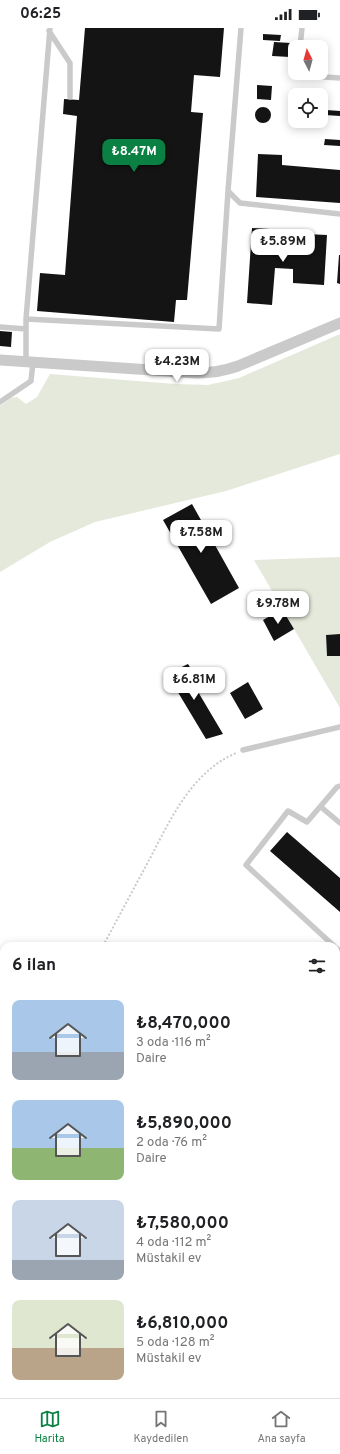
<!DOCTYPE html>
<html lang="tr">
<meta charset="utf-8">
<style>
:root{--surface:#fff;--page:#f2f2f2;--text:#202124;--muted:#757577;--line:#e0e0e0;--accent:#0b8043}
body{margin:0;font-family:Overpass,sans-serif;background:var(--page);color:var(--text);height:100vh;display:flex;flex-direction:column;font-size:15px;white-space:nowrap}
*{box-sizing:border-box;margin:0}
p{font-size:13px;color:var(--muted)}
.icon{flex:none;width:22px;height:22px;fill:none;stroke:currentColor;stroke-width:2;stroke-linecap:round;stroke-linejoin:round}
.map{position:relative;flex:1;overflow:hidden}
.details{position:absolute;left:0px;top:914px;width:340px;height:456px;display:flex;flex-direction:column;background:var(--surface);border-radius:12px 12px 0 0;box-shadow:0 2px 10px #0003}
.details>*{flex:none}
.needle{width:26px;rotate:354deg}
.tools{position:absolute;left:288px;top:12px;display:grid;gap:8px}
.tools a{display:grid;place-items:center;width:40px;height:40px;border-radius:8px;background:var(--surface);box-shadow:0 2px 10px #0003;font-size:20px}
.price{position:absolute;translate:-50% -34px;padding:0 9px;border-radius:8px;background:#fff;color:#222;font-size:13px;line-height:26px;filter:drop-shadow(0 1px 2px #0008)}
.price::after{content:'';position:absolute;left:50%;top:24px;width:12px;height:9px;margin-left:-6px;background:inherit;clip-path:polygon(0 0,100% 0,50% 100%)}
.price.selected{background:var(--accent);color:#fff}
ul{padding:0;list-style:none}
li{display:flex;align-items:center;gap:12px;height:100px;padding:0 12px}
li span{display:grid;place-items:center;flex:none;width:112px;height:80px;border-radius:8px;color:#555}
li>.icon{margin-inline-start:auto}
span .icon{width:48px;height:48px;fill:#fffc;stroke-width:1}
li b{font-size:17px}
h2{display:flex;justify-content:space-between;align-items:center;height:48px;padding:0 12px;font-size:17px}
.status{display:flex;justify-content:space-between;align-items:center;height:28px;padding:0 20px;background:var(--surface);direction:ltr}
.status svg{height:11px;fill:currentColor}
.dock{display:flex;justify-content:space-around;align-items:center;height:56px;border-top:1px solid var(--line);background:var(--surface);font-size:11px;color:var(--muted)}
.dock a{display:grid;justify-items:center;gap:2px}
.dock .selected{color:var(--accent)}
.map>svg:first-child{display:block}
.green{fill:#e4e9dc}
.building{fill:#141414}
.lines{fill:none;stroke-linecap:round;stroke-linejoin:round}
.path{stroke:#cacaca;stroke-width:2;stroke-dasharray:2 2;stroke-linecap:butt}
.lane{stroke:#cacaca;stroke-width:5.5}
.street{stroke:#cacaca;stroke-width:11}
.rail{stroke:#828282;stroke-width:3;stroke-dasharray:4 3;stroke-linecap:butt}
</style>
<div class="status"><b>06:25</b><svg viewBox="0 0 49 12"><path d="M0 12V9h3v3zM5 12V6h3v6zM10 12V3h3v9zM15 12V0h3v12zM26 1h20v11H26zM47 4h2v5h-2z"/></svg></div>
<div class="map">
<svg width="340" height="1370" viewBox="0 0 340 1370">
<rect width="100%" height="100%" fill="#fff"/>
<!-- green -->
<path class="green" d="M340,306V426L226,463L95,494L50,514L0,544V378L11,370L17,369L26,376L37,369L50,346L175,356L208,357L239,350Z
M340,529V606L326,607L327,628H340V680L254,532Z
M336,1295H340V1321H336Z"/>
<!-- building -->
<path class="building" d="M85,0H224L220,49L194,47L191,84L203,85L187,272H176L174,294L37,283L40,245L65,247L77,88L63,86L64,71L79,72Z
M263,6L281,7L280,13L263,12Z
M274,14L291,15L290,29L272,28Z
M257,57L272,58L271,72L257,71Z
M255 87a8 8 0 1 1 16 0a8 8 0 1 1-16 0Z
M326,82L340,83V88L325,87Z
M325,111L340,112V118L324,117Z
M258,126L282,127V137L340,142V175L256,169Z
M252,200L285,202L284,224L295,225V218H305L306,206L327,207L324,257L293,255V241L275,240L272,277L247,275Z
M339,227H340V256L337,255Z
M0,303L12,304L11,319L0,318Z
M192,476L239,560L211,576L163,492Z
M282,581L294,601L274,613L263,592Z
M340,606V628H327L326,607Z
M188,636L199,654L194,657L223,706L206,711L167,646Z
M248,654L263,681L245,691L230,665Z
M287,804L340,850V884L270,823Z"/>
<g class="lines">
<!-- path -->
<path class="path" d="M103,918C118,890 133,862 148,834C170,793 190,745 236,725"/>
<!-- lane -->
<path class="lane" d="M241,0L228,163L240,175L340,186
M49,3L70,35V69
M300,19L302,0
M306,45L309,48L340,50
M26,291L50,0
M0,299L26,301
M26,334V291L219,301L228,163
M0,374L31,353L33,334
M243,722L340,699
M321,779L340,795
M334,918L246,837L288,783L307,794L337,759L340,758
M336,920L340,923"/>
<!-- street -->
<path class="street" d="M0,332L197,345C212,345 224,343 238,338L340,295"/>
<!-- rail -->
<path class="rail" d="M0,1330H4
M336,1331H340
M0,1337H4
M336,1338H340
M0,1347L4,1348
M336,1349H340
M0,1354H4
M336,1356L340,1355"/>
</g>
</svg>
<div class="tools">
<a><svg class="needle" viewBox="-14 -14 28 28"><path d="M0-13l5 13h-10z" fill="#e53935"/><path d="M0 13l5-13h-10z" fill="#757577"/></svg></a>
<a><svg class="icon" aria-label="locate" viewBox="0 0 24 24"><circle cx="12" cy="12" r="6"/><path d="M12 2v4M12 18v4M2 12h4M18 12h4"/></svg></a>
</div>
<b class="price selected" style="left:134px;top:145px">₺8.47M</b>
<b class="price" style="left:283px;top:235px">₺5.89M</b>
<b class="price" style="left:177px;top:355px">₺4.23M</b>
<b class="price" style="left:201px;top:526px">₺7.58M</b>
<b class="price" style="left:278px;top:597px">₺9.78M</b>
<b class="price" style="left:194px;top:673px">₺6.81M</b>
<section class="details">
<h2>6 ilan<svg class="icon" aria-label="filters" viewBox="0 0 24 24"><path d="M4 7h16M4 17h16"/><circle cx="9" cy="7" r="2"/><circle cx="15" cy="17" r="2"/></svg></h2>
<ul>
<li><span style="background:linear-gradient(#a9c7e8 65%,#9aa5b1 0)"><svg class="icon" aria-label="home" viewBox="0 0 24 24"><path d="M3 11l9-7 9 7M6 9v11h12V9"/></svg></span><div><b>₺8,470,000</b><p>3 oda · 116 m²</p><p>Daire</p></div></li>
<li><span style="background:linear-gradient(#a9c7e8 60%,#8fb573 0)"><svg class="icon" aria-label="home" viewBox="0 0 24 24"><path d="M3 11l9-7 9 7M6 9v11h12V9"/></svg></span><div><b>₺5,890,000</b><p>2 oda · 76 m²</p><p>Daire</p></div></li>
<li><span style="background:linear-gradient(#c9d6e8 75%,#9aa5b1 0)"><svg class="icon" aria-label="home" viewBox="0 0 24 24"><path d="M3 11l9-7 9 7M6 9v11h12V9"/></svg></span><div><b>₺7,580,000</b><p>4 oda · 112 m²</p><p>Müstakil ev</p></div></li>
<li><span style="background:linear-gradient(#dfe7d0 60%,#b9a48a 0)"><svg class="icon" aria-label="home" viewBox="0 0 24 24"><path d="M3 11l9-7 9 7M6 9v11h12V9"/></svg></span><div><b>₺6,810,000</b><p>5 oda · 128 m²</p><p>Müstakil ev</p></div></li>
</ul>
</section>
</div>
<nav class="dock">
<a class="selected"><svg class="icon" aria-label="map" viewBox="0 0 24 24"><path d="M3 6l6-2 6 2 6-2v14l-6 2-6-2-6 2zM9 4v14M15 6v14"/></svg>Harita</a>
<a><svg class="icon" aria-label="saved" viewBox="0 0 24 24"><path d="M7 4h10v16l-5-4-5 4z"/></svg>Kaydedilen</a>
<a><svg class="icon" aria-label="home" viewBox="0 0 24 24"><path d="M3 11l9-7 9 7M6 9v11h12V9"/></svg>Ana sayfa</a>
</nav>
